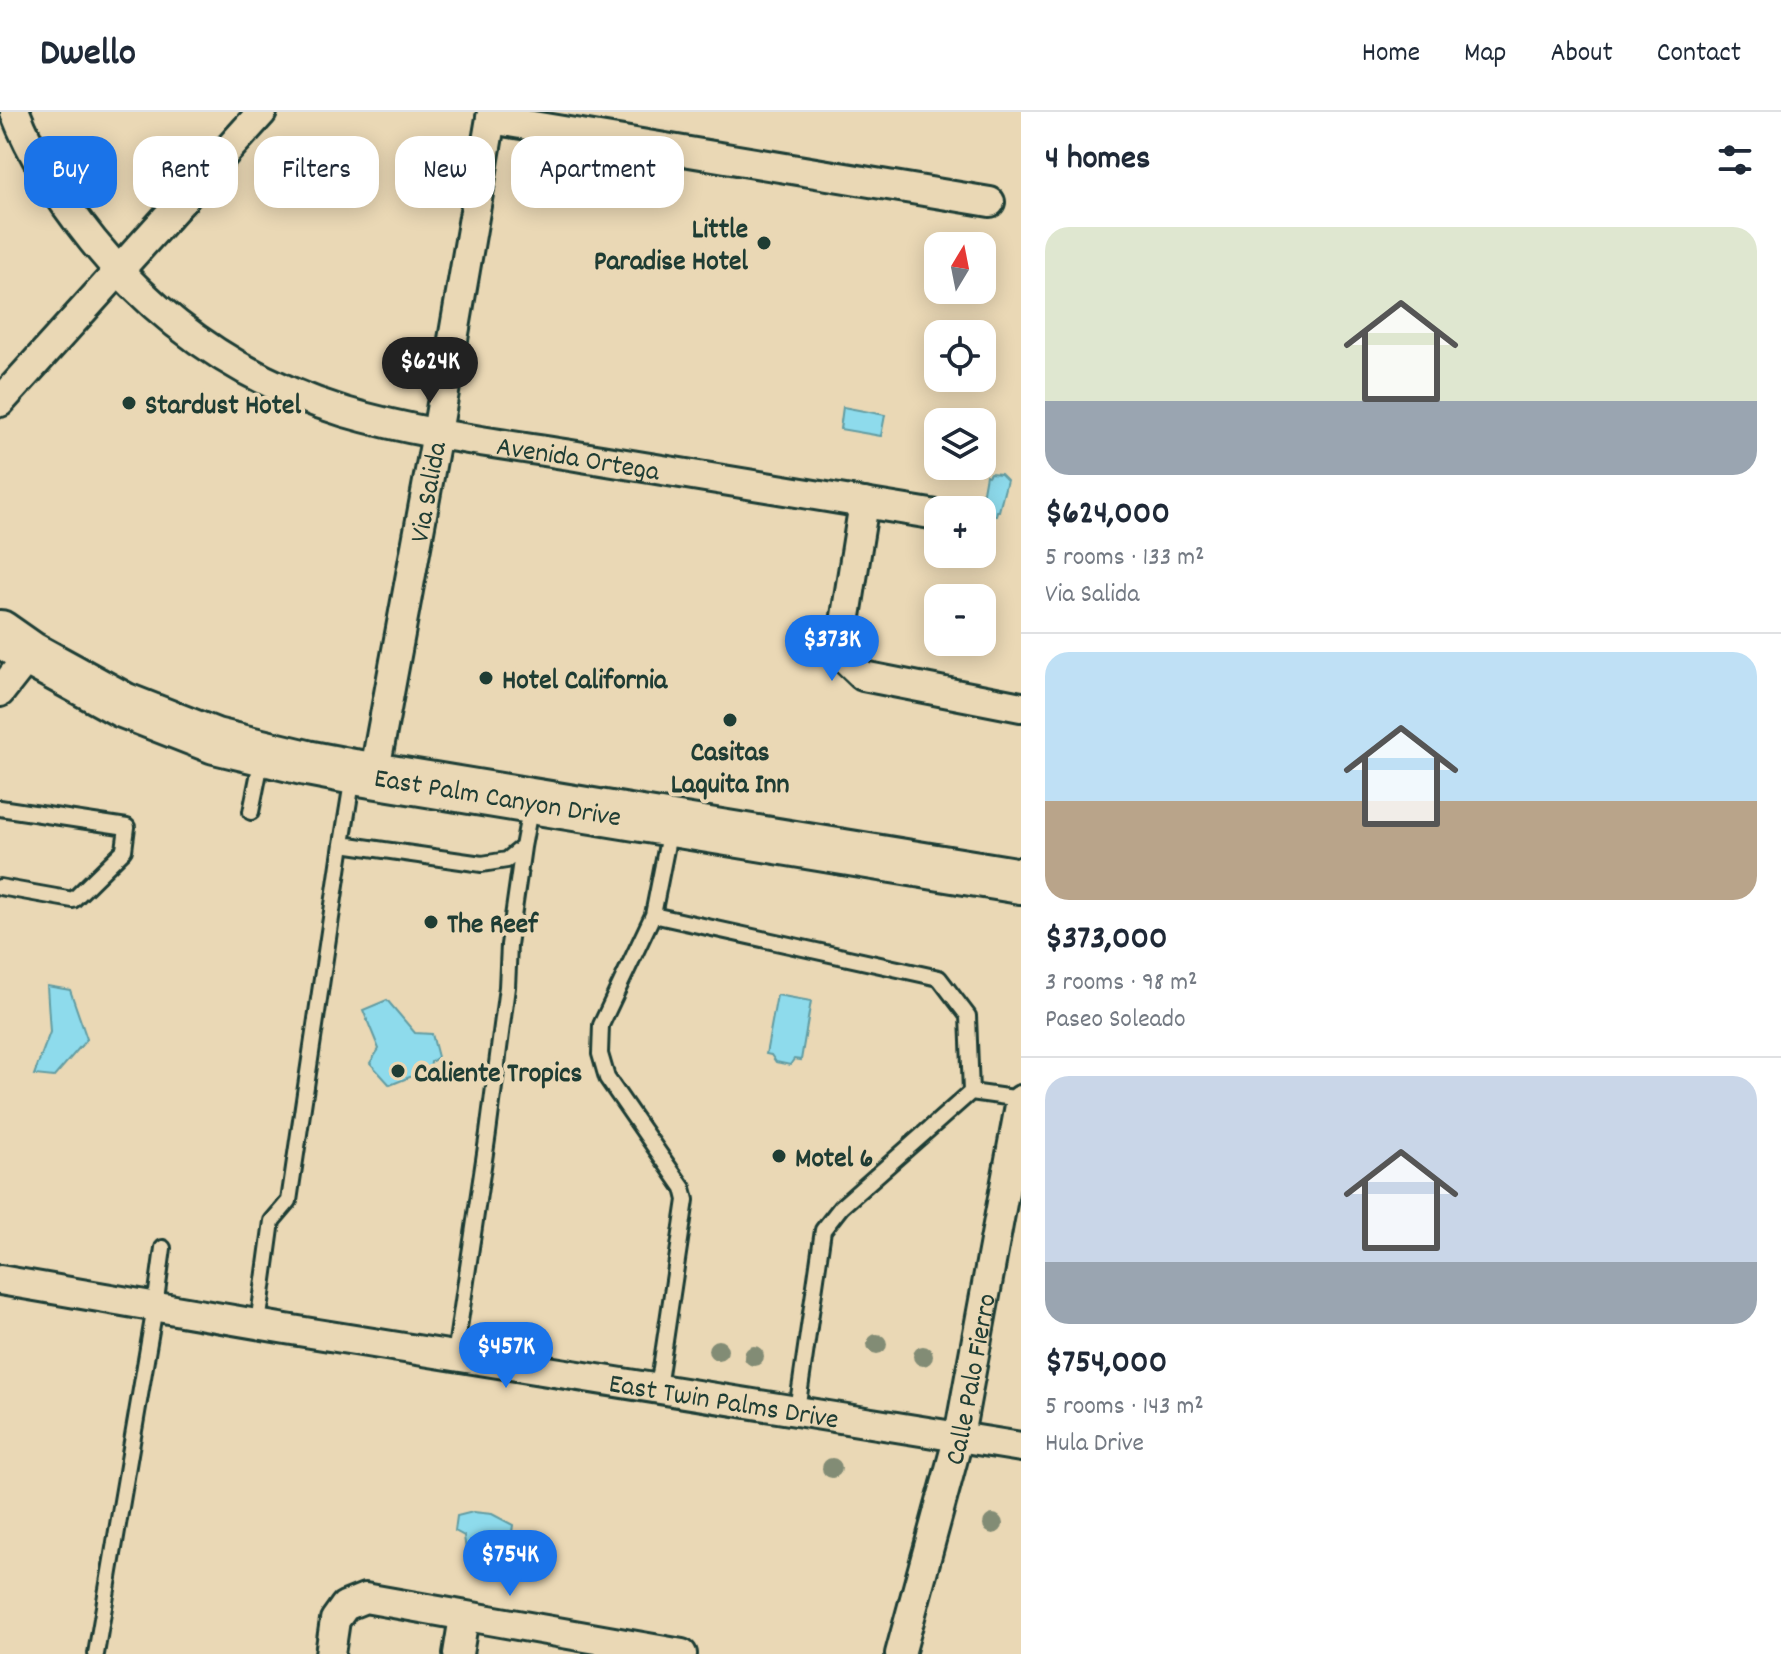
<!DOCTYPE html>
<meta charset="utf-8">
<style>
:root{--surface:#fff;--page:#f6f6f7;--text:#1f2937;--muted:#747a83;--line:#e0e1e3;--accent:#1a73e8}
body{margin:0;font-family:Dekko,sans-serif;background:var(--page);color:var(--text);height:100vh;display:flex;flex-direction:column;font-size:30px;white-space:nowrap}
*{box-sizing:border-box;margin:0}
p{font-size:26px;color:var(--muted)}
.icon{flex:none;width:44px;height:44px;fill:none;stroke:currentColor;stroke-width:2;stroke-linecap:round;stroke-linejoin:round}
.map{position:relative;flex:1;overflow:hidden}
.drawer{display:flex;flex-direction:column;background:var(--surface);width:760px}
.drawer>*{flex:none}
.guide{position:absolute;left:24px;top:24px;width:760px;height:72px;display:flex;gap:16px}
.needle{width:52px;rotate:10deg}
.fabs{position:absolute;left:924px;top:120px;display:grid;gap:16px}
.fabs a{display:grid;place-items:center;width:72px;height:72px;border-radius:16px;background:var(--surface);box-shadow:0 4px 20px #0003;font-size:40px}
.price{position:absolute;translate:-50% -68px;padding:0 18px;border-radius:28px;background:var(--accent);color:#fff;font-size:26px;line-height:52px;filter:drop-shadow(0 2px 4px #0008)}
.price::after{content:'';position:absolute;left:50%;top:48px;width:24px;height:18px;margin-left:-12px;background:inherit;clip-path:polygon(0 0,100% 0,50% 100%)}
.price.on{background:#222;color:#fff}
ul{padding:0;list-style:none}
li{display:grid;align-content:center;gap:16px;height:424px;padding:0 24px}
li+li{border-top:2px solid var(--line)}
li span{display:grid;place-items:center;height:248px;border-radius:24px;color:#555}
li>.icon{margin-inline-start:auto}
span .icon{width:144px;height:144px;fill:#fffc;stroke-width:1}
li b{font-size:34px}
h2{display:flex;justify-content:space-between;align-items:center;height:96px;padding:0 24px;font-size:34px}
.chip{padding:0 28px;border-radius:24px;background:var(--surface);box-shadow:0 4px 20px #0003;font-size:28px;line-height:72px}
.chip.on{background:var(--accent);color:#fff}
header{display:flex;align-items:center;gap:48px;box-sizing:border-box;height:112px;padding:0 40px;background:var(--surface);border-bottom:2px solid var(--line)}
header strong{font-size:38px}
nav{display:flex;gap:44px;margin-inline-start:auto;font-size:28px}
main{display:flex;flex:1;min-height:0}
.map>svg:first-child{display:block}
.water{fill:#8edbec;stroke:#629ca2;stroke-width:2}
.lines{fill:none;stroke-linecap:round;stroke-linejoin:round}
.lane-casing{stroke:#1f3d34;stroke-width:20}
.street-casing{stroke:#1f3d34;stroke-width:34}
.primary-casing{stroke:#1f3d34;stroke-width:50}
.lane{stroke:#ead8b5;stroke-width:14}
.street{stroke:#ead8b5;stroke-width:28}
.primary{stroke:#ead8b5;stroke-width:44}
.tree{fill:#828c75}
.poi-dot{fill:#1f3d34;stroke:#ead8b5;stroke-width:3}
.labels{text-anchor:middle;stroke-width:8;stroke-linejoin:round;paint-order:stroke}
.poi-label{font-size:28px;font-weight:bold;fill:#1f3d34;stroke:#ead8b5;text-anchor:start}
.street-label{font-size:28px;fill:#1f3d34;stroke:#ead8b5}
</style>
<header>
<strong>Dwello</strong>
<nav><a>Home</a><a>Map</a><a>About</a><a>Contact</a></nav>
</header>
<main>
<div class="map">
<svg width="1021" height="1542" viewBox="0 0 1021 1542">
<rect width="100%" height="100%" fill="#ead8b5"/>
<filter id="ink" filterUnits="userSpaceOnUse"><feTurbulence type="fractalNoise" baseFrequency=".0125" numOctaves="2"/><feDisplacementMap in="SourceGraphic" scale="16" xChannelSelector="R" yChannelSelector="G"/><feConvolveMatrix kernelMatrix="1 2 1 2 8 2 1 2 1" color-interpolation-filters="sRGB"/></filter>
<g filter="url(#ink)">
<!-- water -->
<path class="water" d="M843,295L885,303L881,324L840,317Z
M990,361L1001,362L1007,368L999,399H997L996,404L983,401V397H980L986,363L988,364Z
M47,874L70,878L87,927L54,965L34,963L50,920Z
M777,883L811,889L801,948L794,947L790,953L776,950L771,943L766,942Z
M387,888L415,921L432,922L438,945L431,950L430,957L390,973L370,951L379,937L363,898Z
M473,1400L492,1402L513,1413L511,1428L498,1430L492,1444L485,1455L468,1453L464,1424L455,1419L457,1404Z"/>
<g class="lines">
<!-- lane casing -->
<g class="lane-casing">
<path id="lane" d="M0,696L127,715L124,738L73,788L0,775
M251,700L262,645
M342,732L482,752L507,748L523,735L531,692
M653,803L939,866L968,904L971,980
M258,1212L272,1109L289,1089L342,732L353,664
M455,1243L488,1021L507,875L509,833L523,735
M658,1276L686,1088L683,1076L607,966L600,942L601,913L653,803L670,717
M797,1298L823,1118L841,1095L971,980L1021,987
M96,1542L155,1195L163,1136"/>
</g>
<!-- street casing -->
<g class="street-casing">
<g id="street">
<path id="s1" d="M15,0C33,47 61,89 93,129C160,211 244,269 345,300C426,324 512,333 595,347C709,366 823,384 937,403"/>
<path d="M491,7L990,90"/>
<path d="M0,290L262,0"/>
<path d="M864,391L840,542L863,564L1021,595"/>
<path d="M0,580L30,542"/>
<path id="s2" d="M374,663L437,321L492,0"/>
<path id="s3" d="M0,1168L286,1217L1021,1335"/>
<path d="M330,1542L335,1508L345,1494L365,1486L682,1542"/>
<path d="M458,1542L464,1505"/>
<path id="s4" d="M900,1542L959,1324L1021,988"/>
</g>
</g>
<!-- primary casing -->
<g class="primary-casing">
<g id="primary">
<path id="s5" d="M0,521L30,542L123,593L215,629L307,651L354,660L1021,769"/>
</g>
</g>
<!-- lane -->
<use href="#lane" class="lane"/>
<!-- street -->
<use href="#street" class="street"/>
<!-- primary -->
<use href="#primary" class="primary"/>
</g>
<!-- trees -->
<g class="tree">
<circle cx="877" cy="1232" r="10"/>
<circle cx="718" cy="1238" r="10"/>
<circle cx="754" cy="1244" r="10"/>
<circle cx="923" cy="1244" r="10"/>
<circle cx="832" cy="1356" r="10"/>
<circle cx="993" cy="1412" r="10"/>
</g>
</g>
<!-- markers -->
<g class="poi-dot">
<circle cx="764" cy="131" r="8"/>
<circle cx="129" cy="291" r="8"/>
<circle cx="486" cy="566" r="8"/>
<circle cx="730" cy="608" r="8"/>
<circle cx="431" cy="810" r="8"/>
<circle cx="398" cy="959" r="8"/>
<circle cx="779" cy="1044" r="8"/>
</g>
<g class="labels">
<!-- poi labels -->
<g class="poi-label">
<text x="748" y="125" text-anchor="end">Little<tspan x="748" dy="32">Paradise Hotel</tspan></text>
<text x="145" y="301">Stardust Hotel</text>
<text x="502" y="576">Hotel California</text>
<text x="730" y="648" text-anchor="middle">Casitas<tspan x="730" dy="32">Laquita Inn</tspan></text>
<text x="447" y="820">The Reef</text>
<text x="414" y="969">Caliente Tropics</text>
<text x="795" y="1054">Motel 6</text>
</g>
<!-- street labels -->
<g class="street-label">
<text dy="10" stroke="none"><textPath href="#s1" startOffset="698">Avenida Ortega</textPath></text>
<text dy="10" stroke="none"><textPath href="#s2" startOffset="288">Via Salida</textPath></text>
<text dy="10" stroke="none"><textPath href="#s5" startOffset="530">East Palm Canyon Drive</textPath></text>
<text dy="10" stroke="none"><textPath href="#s4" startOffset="284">Calle Palo Fierro</textPath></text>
<text dy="10" stroke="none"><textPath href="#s3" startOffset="734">East Twin Palms Drive</textPath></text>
</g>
</g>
</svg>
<div class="fabs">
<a><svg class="needle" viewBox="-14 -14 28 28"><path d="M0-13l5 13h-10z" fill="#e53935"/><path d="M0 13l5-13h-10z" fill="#747a83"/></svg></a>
<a><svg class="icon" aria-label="locate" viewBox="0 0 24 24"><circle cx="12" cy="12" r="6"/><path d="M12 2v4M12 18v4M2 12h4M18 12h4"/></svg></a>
<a><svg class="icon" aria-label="layers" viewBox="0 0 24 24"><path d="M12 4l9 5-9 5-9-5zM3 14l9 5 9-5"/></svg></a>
<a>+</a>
<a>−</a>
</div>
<b class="price on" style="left:430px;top:293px">$624K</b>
<b class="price" style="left:832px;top:571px">$373K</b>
<b class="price" style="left:506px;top:1278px">$457K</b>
<b class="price" style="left:510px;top:1486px">$754K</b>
<div class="guide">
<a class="chip on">Buy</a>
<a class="chip">Rent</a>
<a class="chip">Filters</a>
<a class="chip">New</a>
<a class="chip">Apartment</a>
</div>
</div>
<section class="drawer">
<h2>4 homes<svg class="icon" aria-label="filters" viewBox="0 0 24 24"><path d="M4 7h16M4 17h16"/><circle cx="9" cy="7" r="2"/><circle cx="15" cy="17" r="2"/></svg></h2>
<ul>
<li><span style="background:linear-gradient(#dfe7d0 70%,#9aa5b1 0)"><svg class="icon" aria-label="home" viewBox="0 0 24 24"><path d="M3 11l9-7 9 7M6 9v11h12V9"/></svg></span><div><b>$624,000</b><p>5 rooms · 133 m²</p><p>Via Salida</p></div></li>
<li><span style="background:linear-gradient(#bfe0f5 60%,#b9a48a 0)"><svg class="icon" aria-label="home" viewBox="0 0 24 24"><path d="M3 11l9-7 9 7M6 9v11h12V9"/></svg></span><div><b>$373,000</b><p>3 rooms · 98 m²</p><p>Paseo Soleado</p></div></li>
<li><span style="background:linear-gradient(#c9d6e8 75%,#9aa5b1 0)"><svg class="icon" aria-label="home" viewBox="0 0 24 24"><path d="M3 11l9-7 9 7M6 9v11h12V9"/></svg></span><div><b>$754,000</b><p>5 rooms · 143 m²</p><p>Hula Drive</p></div></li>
</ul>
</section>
</main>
